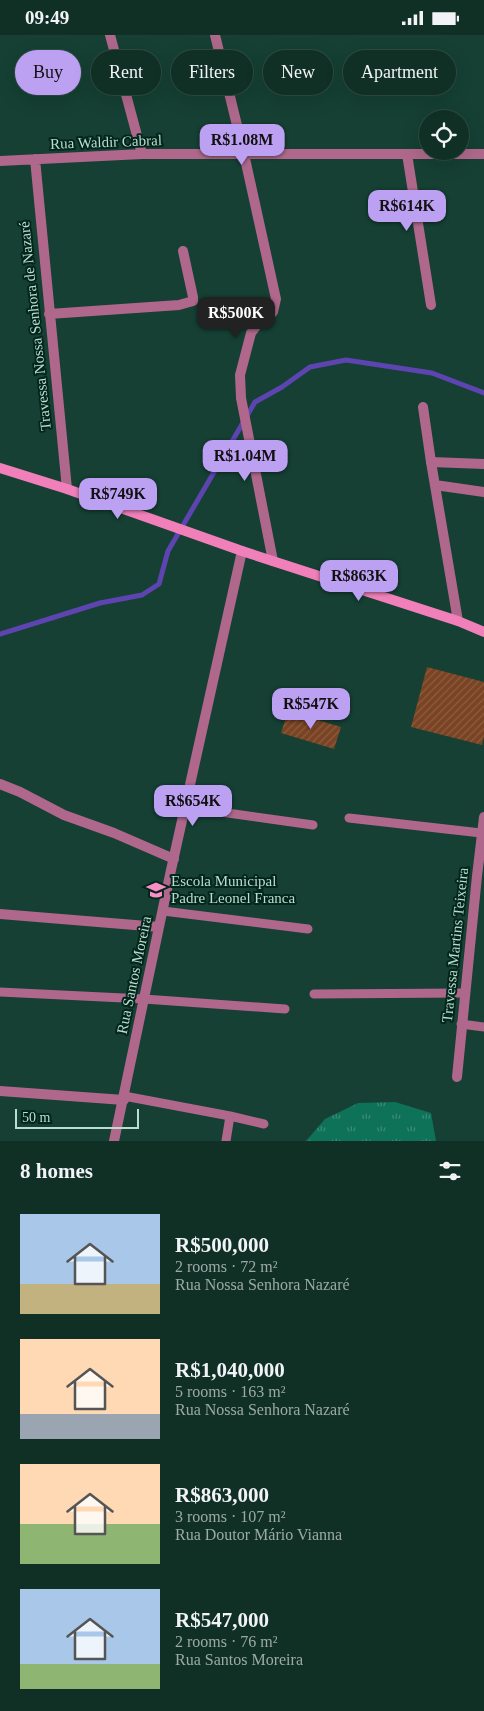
<!DOCTYPE html>
<meta charset="utf-8">
<style>
:root{--surface:#103026;--page:#1e3c32;--text:#f1f3f6;--muted:#9ca9a7;--line:#304b43;--accent:#bca0f2}
body{margin:0;font-family:Georgia,serif;background:var(--page);color:var(--text);height:100vh;display:flex;flex-direction:column;font-size:19px;white-space:nowrap}
*{box-sizing:border-box;margin:0}
p{font-size:16px;color:var(--muted)}
.icon{flex:none;width:28px;height:28px;fill:none;stroke:currentColor;stroke-width:2;stroke-linecap:round;stroke-linejoin:round}
.map{position:relative;height:1106px;overflow:hidden}
.side{display:flex;flex-direction:column;background:var(--surface);flex:1}
.side>*{flex:none}
.guide{position:absolute;left:15px;top:15px;width:455px;height:45px;display:flex;gap:10px}
.tools{position:absolute;left:419px;top:75px;display:grid;gap:10px}
.tools a{display:grid;place-items:center;width:50px;height:50px;border-radius:50%;background:var(--surface);box-shadow:0 5px 20px #0002,0 0 0 1px var(--line);font-size:25px}
.scale{position:absolute;left:15px;bottom:12px;width:124px;box-sizing:border-box;padding-left:5px;border:2px solid #b9decf;border-top:0;font-size:14px;line-height:18px;white-space:nowrap;color:#b9decf;-webkit-text-stroke:4px #03251b;paint-order:stroke}
.price{position:absolute;translate:-50% -42px;padding:0 11px;border-radius:10px;background:var(--accent);color:#111;font-size:16px;line-height:32px;filter:drop-shadow(0 1px 2px #0008)}
.price::after{content:'';position:absolute;left:50%;top:30px;width:15px;height:11px;margin-left:-8px;background:inherit;clip-path:polygon(0 0,100% 0,50% 100%)}
.price.on{background:#222;color:#fff}
ul{padding:0;list-style:none}
li{display:flex;align-items:center;gap:15px;height:125px;padding:0 20px}
li span{display:grid;place-items:center;flex:none;width:140px;height:100px;border-radius:0px;color:#555}
li>.icon{margin-inline-start:auto}
span .icon{width:60px;height:60px;fill:#fffc;stroke-width:1}
li b{font-size:21px}
h2{display:flex;justify-content:space-between;align-items:center;height:60px;padding:0 20px;font-size:21px}
.pill{padding:0 18px;border-radius:22px;background:var(--surface);box-shadow:0 5px 20px #0002,0 0 0 1px var(--line);font-size:18px;line-height:45px}
.pill.on{background:var(--accent);color:#111}
.status{display:flex;justify-content:space-between;align-items:center;height:35px;padding:0 25px;background:var(--surface);direction:ltr}
.status svg{height:14px;fill:currentColor}
.map>svg:first-child{display:block}
.grass{fill:url(#grass-tufts)}
.lines{fill:none;stroke-linecap:round;stroke-linejoin:round}
.stream{stroke:#5d44b0;stroke-width:5}
.building{fill:url(#building-hatch)}
.service{stroke:#af688b;stroke-width:9}
.minor{stroke:#af688b;stroke-width:10}
.tertiary{stroke:#af688b;stroke-width:10}
.secondary{stroke:#f180ba;stroke-width:10}
.labels{text-anchor:middle;stroke-width:4;stroke-linejoin:round;paint-order:stroke}
.street-label{font-size:15px;fill:#b9decf;stroke:#03251b}
.poi-label{font-size:15px;fill:#b9decf;stroke:#03251b;text-anchor:start}
</style>
<div class="status"><b>09:49</b><svg viewBox="0 0 49 12"><path d="M0 12V9h3v3zM5 12V6h3v6zM10 12V3h3v9zM15 12V0h3v12zM26 1h20v11H26zM47 4h2v5h-2z"/></svg></div>
<div class="map">
<svg width="484" height="1106" viewBox="0 0 484 1106">
<defs>
<pattern id="grass-tufts" width="24" height="20" patternUnits="userSpaceOnUse" patternTransform="scale(1.25)"><rect width="24" height="20" fill="#0e7258"/><path d="M3 7l-1-3M5 7V3M7 7l1-3M15 17l-1-3M17 17v-4M19 17l1-3" fill="none" stroke="#3a8c77"/></pattern>
<pattern id="building-hatch" width="6" height="6" patternUnits="userSpaceOnUse" patternTransform="scale(1.25)"><rect width="6" height="6" fill="#7a4323"/><path d="M-1 1l2-2M0 6l6-6M5 7l2-2" fill="none" stroke="#8b5e42"/></pattern>
</defs>
<rect width="100%" height="100%" fill="#154033"/>
<!-- grass -->
<path class="grass" d="M395,1067L431,1078L436,1106H306L325,1084L358,1068Z"/>
<g class="lines">
<!-- stream -->
<path class="stream" d="M0,599L100,568L142,560L159,549L168,516L255,367L282,352L310,332L346,325L432,338L484,358"/>
</g>
<!-- building -->
<path class="building" d="M427,632L484,647V701L482,710L411,692Z
M288,676L341,692L334,714L281,698Z"/>
<g class="lines">
<!-- service -->
<path class="service" d="M185,772L313,790
M349,783L481,798
M163,876L308,894
M0,957L144,964L285,974
M314,959L465,958
M461,989L484,992
M124,1061L230,1081L264,1089
M226,1106L230,1081"/>
<!-- minor -->
<path class="minor" d="M110,0L142,119
M215,0L244,119L276,264L273,277L257,290L251,298L240,340L241,363L273,526
M407,119L431,270
M35,124L67,454
M0,126L142,119H484
M49,279L179,270L193,266V262L183,216
M423,372L431,427
M0,749L20,757L64,780L114,798L174,824
M0,879L159,892
M457,1042L477,841L484,782
M0,1056L124,1065
M114,1106L171,835L242,516"/>
<!-- tertiary -->
<path class="tertiary" d="M435,450L484,457
M458,586L431,427L484,429"/>
<!-- secondary -->
<path class="secondary" d="M0,433L67,454L242,516L458,586L484,597"/>
</g>
<!-- icons -->
<defs>
<g id="school-bare" transform="scale(1.5)"><path d="M0-5L7-2L0 1L-7-2ZM-4 1L0 2.5L4 1V4Q0 6-4 4Z" fill="#fb8fc5" stroke="#03251b" stroke-width="2.5" paint-order="stroke"/></g>
</defs>
<g fill-rule="evenodd">
<use href="#school-bare" x="156" y="855"/>
</g>
<g class="labels">
<!-- street labels -->
<g class="street-label">
<text transform="translate(106 107) rotate(-2)" y="5">Rua Waldir Cabral</text>
<text transform="translate(35 291) rotate(-96)" y="5">Travessa Nossa Senhora de Nazaré</text>
<text transform="translate(455 910) rotate(-84)" y="5">Travessa Martins Teixeira</text>
<text transform="translate(134 940) rotate(-78)" y="5">Rua Santos Moreira</text>
</g>
<!-- poi labels -->
<g class="poi-label">
<text x="171" y="851">Escola Municipal<tspan x="171" dy="17">Padre Leonel Franca</tspan></text>
</g>
</g>
</svg>
<div class="tools">
<a><svg class="icon" aria-label="locate" viewBox="0 0 24 24"><circle cx="12" cy="12" r="6"/><path d="M12 2v4M12 18v4M2 12h4M18 12h4"/></svg></a>
</div>
<div class="scale">50 m</div>
<b class="price" style="left:242px;top:131px">R$1.08M</b>
<b class="price" style="left:407px;top:197px">R$614K</b>
<b class="price on" style="left:236px;top:304px">R$500K</b>
<b class="price" style="left:245px;top:447px">R$1.04M</b>
<b class="price" style="left:118px;top:485px">R$749K</b>
<b class="price" style="left:359px;top:567px">R$863K</b>
<b class="price" style="left:311px;top:695px">R$547K</b>
<b class="price" style="left:193px;top:792px">R$654K</b>
<div class="guide">
<a class="pill on">Buy</a>
<a class="pill">Rent</a>
<a class="pill">Filters</a>
<a class="pill">New</a>
<a class="pill">Apartment</a>
</div>
</div>
<section class="side">
<h2>8 homes<svg class="icon" aria-label="filters" viewBox="0 0 24 24"><path d="M4 7h16M4 17h16"/><circle cx="9" cy="7" r="2"/><circle cx="15" cy="17" r="2"/></svg></h2>
<ul>
<li><span style="background:linear-gradient(#a9c7e8 70%,#c2b280 0)"><svg class="icon" aria-label="home" viewBox="0 0 24 24"><path d="M3 11l9-7 9 7M6 9v11h12V9"/></svg></span><div><b>R$500,000</b><p>2 rooms · 72 m²</p><p>Rua Nossa Senhora Nazaré</p></div></li>
<li><span style="background:linear-gradient(#ffd9b3 75%,#9aa5b1 0)"><svg class="icon" aria-label="home" viewBox="0 0 24 24"><path d="M3 11l9-7 9 7M6 9v11h12V9"/></svg></span><div><b>R$1,040,000</b><p>5 rooms · 163 m²</p><p>Rua Nossa Senhora Nazaré</p></div></li>
<li><span style="background:linear-gradient(#ffd9b3 60%,#8fb573 0)"><svg class="icon" aria-label="home" viewBox="0 0 24 24"><path d="M3 11l9-7 9 7M6 9v11h12V9"/></svg></span><div><b>R$863,000</b><p>3 rooms · 107 m²</p><p>Rua Doutor Mário Vianna</p></div></li>
<li><span style="background:linear-gradient(#a9c7e8 75%,#8fb573 0)"><svg class="icon" aria-label="home" viewBox="0 0 24 24"><path d="M3 11l9-7 9 7M6 9v11h12V9"/></svg></span><div><b>R$547,000</b><p>2 rooms · 76 m²</p><p>Rua Santos Moreira</p></div></li>
</ul>
</section>
